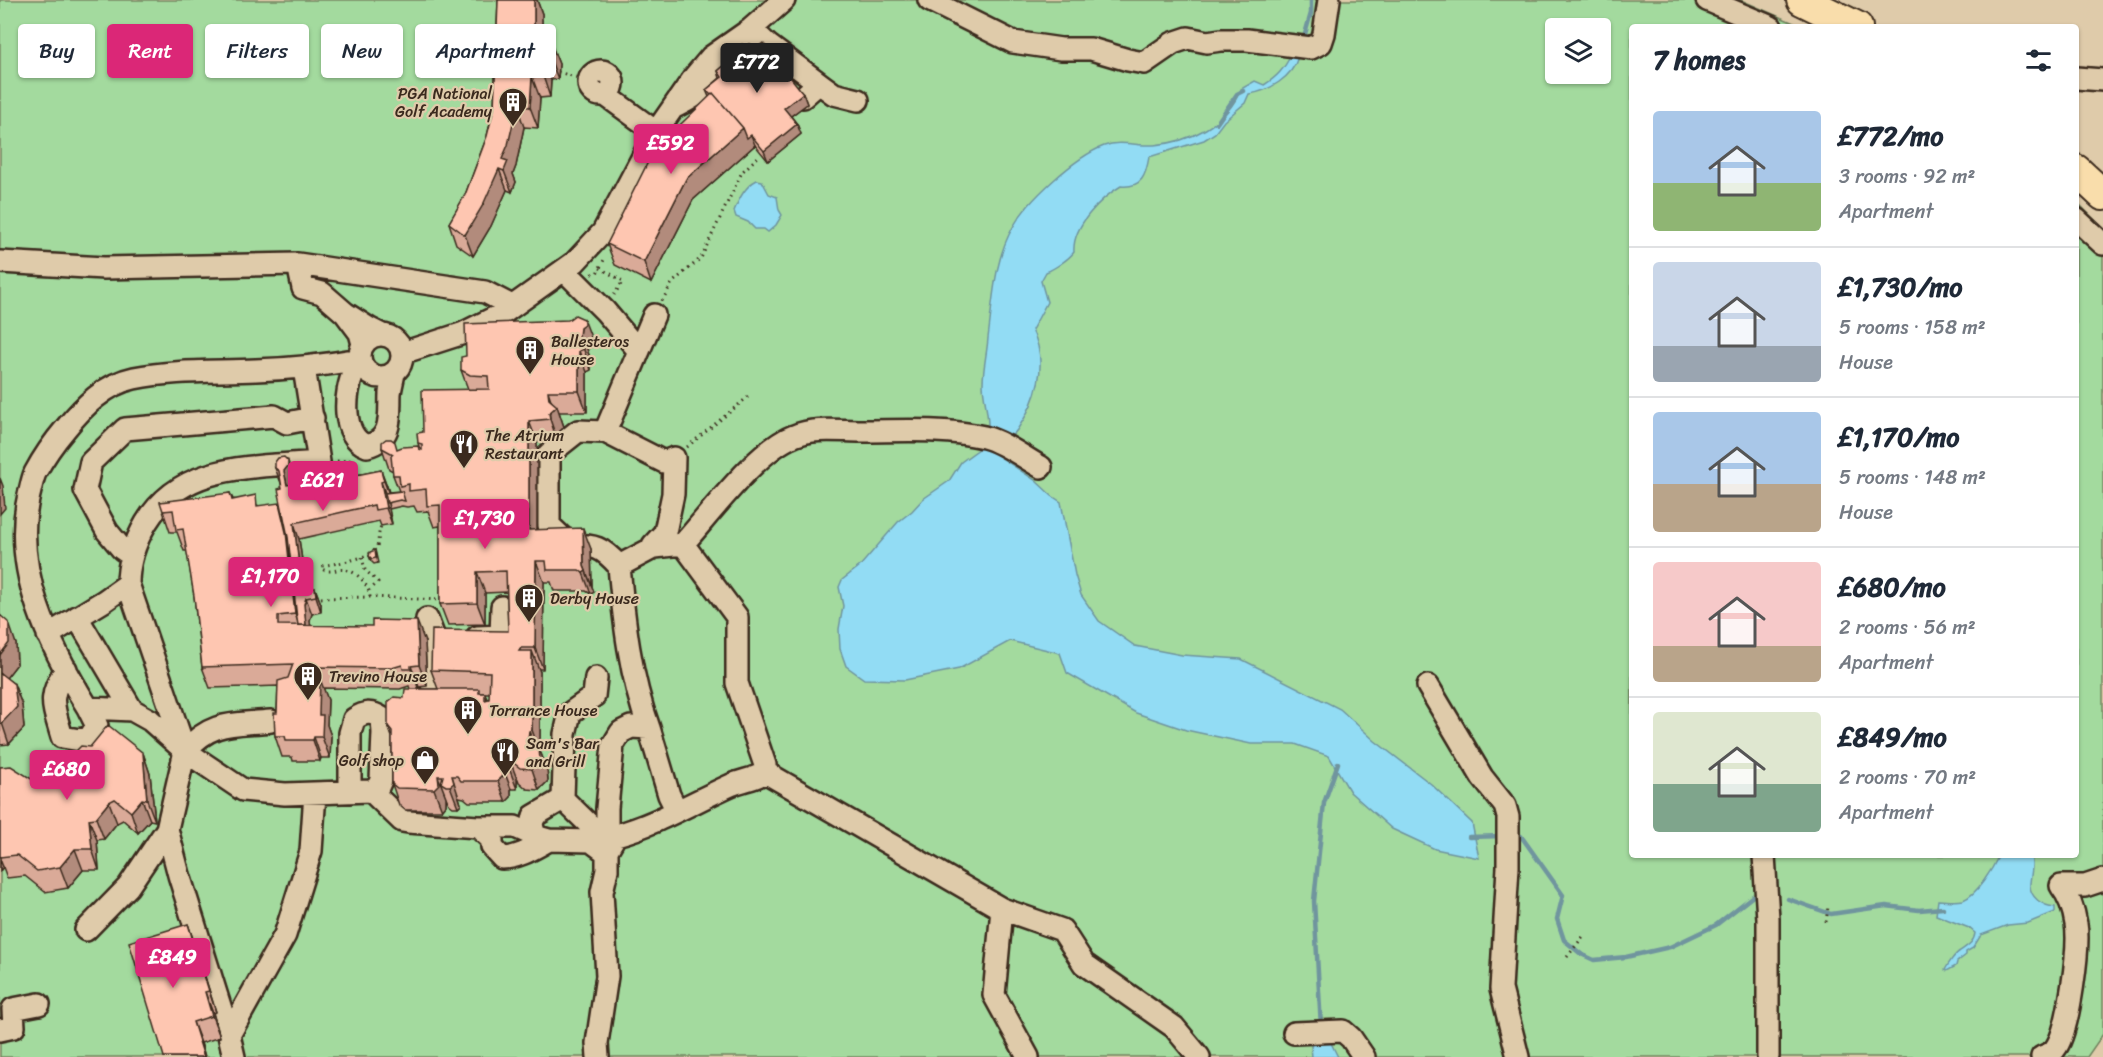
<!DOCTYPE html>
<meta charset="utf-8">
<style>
:root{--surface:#fff;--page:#f2f2f3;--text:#1f2937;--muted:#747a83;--line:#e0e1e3;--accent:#db2777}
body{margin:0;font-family:Sriracha,sans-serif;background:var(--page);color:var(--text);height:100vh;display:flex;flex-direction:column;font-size:22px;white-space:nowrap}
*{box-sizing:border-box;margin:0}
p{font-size:20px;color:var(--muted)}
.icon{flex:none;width:33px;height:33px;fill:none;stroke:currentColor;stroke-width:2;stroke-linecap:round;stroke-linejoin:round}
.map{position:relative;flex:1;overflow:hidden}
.sheet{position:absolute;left:1629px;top:24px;width:450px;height:834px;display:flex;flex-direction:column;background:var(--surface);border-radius:6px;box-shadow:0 2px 4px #0004}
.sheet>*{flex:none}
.banner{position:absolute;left:18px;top:24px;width:570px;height:54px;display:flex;gap:12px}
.controls{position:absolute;left:1545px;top:18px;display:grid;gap:12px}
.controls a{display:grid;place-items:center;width:66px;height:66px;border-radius:6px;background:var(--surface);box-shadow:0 2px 4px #0004;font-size:30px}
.price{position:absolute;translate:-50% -51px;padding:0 14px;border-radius:6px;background:var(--accent);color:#fff;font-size:20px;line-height:39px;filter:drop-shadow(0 2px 3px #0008)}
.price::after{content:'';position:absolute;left:50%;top:36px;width:18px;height:14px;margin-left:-9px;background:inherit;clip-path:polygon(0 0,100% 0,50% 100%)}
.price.active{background:#222;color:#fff}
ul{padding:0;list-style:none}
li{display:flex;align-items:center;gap:18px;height:150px;padding:0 24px}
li+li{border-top:2px solid var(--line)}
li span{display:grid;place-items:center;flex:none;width:168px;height:120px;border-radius:6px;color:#555}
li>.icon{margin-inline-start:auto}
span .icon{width:72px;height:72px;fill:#fffc;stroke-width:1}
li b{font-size:26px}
h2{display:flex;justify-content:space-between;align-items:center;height:72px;padding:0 24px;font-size:26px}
.pill{padding:0 21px;border-radius:6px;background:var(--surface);box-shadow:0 2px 4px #0004;font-size:21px;line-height:54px}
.pill.active{background:var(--accent);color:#fff}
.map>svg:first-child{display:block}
.green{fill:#a3da9e;stroke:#6f825e;stroke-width:1.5;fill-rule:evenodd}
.water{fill:#92dcf4;stroke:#6f959e;stroke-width:1.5}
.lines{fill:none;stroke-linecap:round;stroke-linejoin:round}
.stream{stroke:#6f959e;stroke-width:4.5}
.minor-casing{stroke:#3b2a1e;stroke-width:26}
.highway-casing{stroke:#3b2a1e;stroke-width:34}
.path{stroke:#3b2a1e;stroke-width:3;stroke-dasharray:1.5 4.5;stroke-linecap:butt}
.minor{stroke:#dfcbaa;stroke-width:21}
.highway{stroke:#f9ddab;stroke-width:30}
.wall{fill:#daaa98;stroke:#3b2a1e;stroke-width:1.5;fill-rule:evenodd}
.shaded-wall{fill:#b28b7c;stroke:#3b2a1e;stroke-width:1.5}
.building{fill:#fec6b1;stroke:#3b2a1e;stroke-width:1.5}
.labels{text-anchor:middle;stroke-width:4.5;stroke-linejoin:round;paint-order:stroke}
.poi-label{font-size:16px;fill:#3b2a1e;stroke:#dfcbaa;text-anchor:start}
</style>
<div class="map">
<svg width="2103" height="1057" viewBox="0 0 2103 1057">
<rect width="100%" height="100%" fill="#dfcbaa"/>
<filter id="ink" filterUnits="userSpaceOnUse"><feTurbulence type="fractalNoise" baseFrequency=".0167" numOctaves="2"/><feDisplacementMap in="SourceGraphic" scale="12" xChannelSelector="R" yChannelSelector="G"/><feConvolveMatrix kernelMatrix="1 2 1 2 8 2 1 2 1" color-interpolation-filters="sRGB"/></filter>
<g filter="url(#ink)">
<!-- green -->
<path class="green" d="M0,0H1741L1803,27H1632V855H2076V201L2103,228V1034L2087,1057H0ZM1556,28H1600V74H1556Z"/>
<!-- water -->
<path class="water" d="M1291,55L1298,57C1292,78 1269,91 1249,94L1245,103L1224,121L1215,133L1204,140L1149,157C1146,175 1142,188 1121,186C1101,198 1072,226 1074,252C1069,259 1054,269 1046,272L1041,281L1047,302L1032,330C1049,363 1037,401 1017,430C1014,435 1010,436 1007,439C1003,444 1000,450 997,455L1035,480L1052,496L1061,502L1075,575L1081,595L1099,621L1135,646L1182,655L1241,659L1340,709L1375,741L1431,784L1472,823L1479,858L1435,849L1392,829L1350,792L1329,756L1295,744H1251L1186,730L1136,713L1067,673L1060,653L1010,641L959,669L905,680L864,679L846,666L840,649L839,629L843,606L839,587L842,580L860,566L898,522L912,511L923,499L949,481L961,462L983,446C985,441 987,435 988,429C989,414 983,398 983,383C983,368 987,353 988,338C993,301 994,260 1013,227C1028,200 1075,157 1104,146C1120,140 1137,146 1154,145C1190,142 1227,124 1241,89L1255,81L1264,85C1277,77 1284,69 1291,55Z
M757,180L762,181L769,194L777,197L779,210L782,215L776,225L768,232L764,229H755L748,222L736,217L734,211C739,199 745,186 757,180Z
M1999,855H2031C2034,866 2031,872 2030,883C2029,898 2043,906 2055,907V912L2028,923L2008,925L1981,935L1973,948L1966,952V955L1957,962L1956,966L1947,971L1945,970C1948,964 1955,954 1960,951C1967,946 1974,943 1975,933L1969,928L1936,915L1938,900C1945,900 1956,902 1963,900C1977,895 1993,868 1999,855Z
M1316,1037L1331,1043L1338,1057H1312L1311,1046Z"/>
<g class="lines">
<!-- stream -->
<path class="stream" d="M1303,41L1311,13V0
M1217,123L1237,94L1243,91
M1514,836H1521L1563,895L1557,919L1564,940L1581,954L1594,960L1626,957L1670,947L1716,925L1753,896
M1469,837L1503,836
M1788,899L1831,914L1886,906L1919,910L1943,908
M1321,1027L1314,901L1324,803L1338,763"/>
<!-- minor casing -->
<g class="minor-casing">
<path id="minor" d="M929,0L1013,42L1061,49H1091L1128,60L1144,63L1173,43L1188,38L1207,42L1221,40H1247L1311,48L1321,43L1324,34L1329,0
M1707,0L1771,27
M751,29L768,45L819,83L803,97
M589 83a12 12 0 1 1 24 0a12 12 0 1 1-24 0Z
M2076,78L2103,80
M819,83L834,94L858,100
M604,94L656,132
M677,106C702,93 706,89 719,64L717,58
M2076,219L2103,244
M0,262L104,268L298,264L303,288L322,293L345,313
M298,264L485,292L512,306
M564,270L605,311L639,351
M654,315L605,432L664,462L674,458L673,494L665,532L653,545L655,547L683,544
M360 356a21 21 0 1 1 42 0a21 21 0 1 1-42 0Z
M363,344L360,333L345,313L370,329L382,335
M402,353L464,333L502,314L575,262L603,232L656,132L695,76L711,57L751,29L784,0
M364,369L354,372C344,392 341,437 367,446C394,439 389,414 390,393C391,386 393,379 394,373
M605,432L578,431L549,454V525L570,545C595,545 602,547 619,566L655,547
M132,556L122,549L107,531L85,490L91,462L125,429L274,416L287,423L313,418
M128,584L185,751L167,829L179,875L229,1035L234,1057
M77,617L132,710
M427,619L435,640L432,700
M48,635L104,601L128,584C128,562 135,542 146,523C183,461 256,468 319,462L304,368
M477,637L501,636L502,607
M66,669C47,698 53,705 62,737L80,740L90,737L97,726L88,708
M1428,686L1482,777L1505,806L1508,817V867L1501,989L1518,1057
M649,728L669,795L677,811
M185,751C212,720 233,725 271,721
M765,772L1002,909L1062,930L1084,964L1174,1027L1199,1057
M371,791L402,821L408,822L478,827H515L535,836L549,840L591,841L606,852L616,835C657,824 693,802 731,785C742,780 756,779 765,772V765L737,683V617L683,544C710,514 758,449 794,436C814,427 839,431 861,431C902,431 944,428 984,437C1004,442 1023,457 1041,467
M350,792V733L354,719C365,712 371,711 382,718L383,733L381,780L378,787L371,791L285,794L243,790L185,751L150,720L132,710L88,708C50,647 11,569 29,495C31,488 32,480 35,473C43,458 55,441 66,428C83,407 105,384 134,378C174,370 216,372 256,370C291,369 326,365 360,359
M563,799L599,834L605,849
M478,827L492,840V847L502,858C519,858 534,848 549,840
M535,836L532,825L534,816L563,799L565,734L570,713L594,696L596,678
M1764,855L1768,919V1057
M1002,909L994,995L1028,1057
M86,930L128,887L167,829
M0,1030L14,1027L13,1009L39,1004
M1294,1033L1343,1031L1351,1038L1364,1057
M229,1035L285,935L311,851L315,793
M598,1057L597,1043L607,976L602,892L607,870V808L613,745L621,732L631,727L649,728C630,676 624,621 619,566
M2042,1057C2049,1054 2053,1053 2057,1046C2069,1027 2080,946 2076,924C2074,911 2069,896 2061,886H2085L2103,880"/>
</g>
<!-- highway casing -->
<g class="highway-casing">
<path id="highway" d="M1802,0L1857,27
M2076,170L2103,195"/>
</g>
<!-- path -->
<path class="path" d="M558,72L589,81
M600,268L623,281L614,295
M592,274L597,273L604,260
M662,301L672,283L701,258L742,172L760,155
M687,447L748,397
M337,461L354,460
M362,557L365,570L378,582L370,590
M370,597C369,585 357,571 345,570C337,568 330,574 322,569V566C335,563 373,559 377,546C379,539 378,533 381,526
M315,598L370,597L443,600
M1826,922L1828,907
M1567,957L1585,934"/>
<!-- minor -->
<use href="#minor" class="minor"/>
<!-- highway -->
<use href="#highway" class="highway"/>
</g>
<!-- wall -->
<path class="wall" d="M498,0H537L542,14V26H544L559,64L558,79L551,80L550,97L540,98L538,128L524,127L516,166L513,174L516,182L512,192L507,190L491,226L473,256L456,244L449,223L465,195L487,136L494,108Z
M749,54L803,93L807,104L791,116L797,124L801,134L768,161L755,145L693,200L651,283L615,265L607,244L709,97L706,90L720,78L718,71L725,65L723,60Z
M592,340V346L587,349L591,361V370L587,372V412H559L564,427L557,434V440L537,442V530L591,549L592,587L594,592L591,594L586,591H554L551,582H544L543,669H539L540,672V751L547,769L548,781L539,790L527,789L519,782L518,779H517V789H511V797L506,802H469L464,798L459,797L461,804L458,807H453L449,804L446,797V805L442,810H405L399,805L392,784V737L388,726L410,689L409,686L400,689L323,688L328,700L327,725L331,736L330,758H321L320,761H293L292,757H282L275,736L277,713L278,686L210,688L202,667L194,596L187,551H184L177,532H170L163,511L230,493L233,499L260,506L283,515L281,483L275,468L293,477L294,482L292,484L297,487L381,470L389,492L399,491L393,475V471L389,469L382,448L420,450L418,443L423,432L468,389L461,370ZM388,505L389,509L402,506L407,507L414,506L417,512L428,511L434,527L440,526V604L448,625L485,624V593L507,592L508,631L431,670L438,689H419V687L427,686L425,642L310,625V620L312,614L321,612V604L315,588L306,589L299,539L379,521L381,526L392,524ZM480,693H490L489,699H487L485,693Z
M375,550L378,563L374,564L371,561L369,556Z
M0,615L16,644L17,664L6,678L14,684L22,705L24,728L9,744L0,745Z
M143,753L150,774L155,821L150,820L138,833L123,820L117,823L104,839L97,840L99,870H83L68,888L45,892L25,876L7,878L3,867L0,871V767L33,780L47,772L49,778L78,760L77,755Z
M188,924L195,945L216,1012L213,1013L220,1037L201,1043L205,1057H164Z"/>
<!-- shaded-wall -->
<path class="shaded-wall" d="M534,0H537L542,14V47L534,26Z
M544,26L559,64L558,79L544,43Z
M543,59L551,80L550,97L543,76Z
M532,77L540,98L538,128L530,107Z
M803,93L807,104L788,118L784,108Z
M517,106L524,127L516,166L513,174L516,182L512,192L504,171L502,159Z
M797,124L801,134L768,161L764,151Z
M743,128L751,135L755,145L693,200L651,283L644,262L686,179Z
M499,169L507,190L491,226L473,256L465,235Z
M584,319L592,340V346L587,349L591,361V370L579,336L580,328Z
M579,351L587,372V412L579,391Z
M548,391L554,409L557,406L564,427L557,434V440L550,419Z
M529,421L537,442V551L529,530Z
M288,461L293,477L294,482L290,487L287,485L284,471Z
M381,470L387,486L390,497L384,481Z
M0,478L3,486L5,508L0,514Z
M381,482L387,498L392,524L386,508Z
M279,503L287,524L301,630L295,614Z
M294,523L299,539L307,598L301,582Z
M583,528L591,549L592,587L584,566Z
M536,561L544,582L543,669L535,648Z
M586,571L594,592L591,594L583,573Z
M477,572L485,593V624L477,603Z
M315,588L321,604V612L316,596Z
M306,598L312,614L310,620L312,646L306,630L304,604Z
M417,621L425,642L427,686L419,665Z
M9,623L16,644L17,664L3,682L0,674V655Z
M532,651L540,672V751L547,769L548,781L539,790L532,769L539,749L532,730Z
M411,666L419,687V690L411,669Z
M313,667L320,685V679L328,700L327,725L331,736L330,758L322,737L319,715L308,672Z
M14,684L22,705L24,728L9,744L2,723Z
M529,731L536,752L528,739Z
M314,737L321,758L320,761L313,740Z
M143,753L150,774L155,821L147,800Z
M509,758L517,779V789L509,768Z
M503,768L511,789V797L506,802L498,781Z
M438,776L446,797V805L442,810L434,789Z
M452,776L461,804L458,807L450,786Z
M142,799L150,820L138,833L131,812Z
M109,802L117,823L104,839L96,818Z
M89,819L97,840L99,870L92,849Z
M75,849L83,870L68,888L60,867Z
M0,859L3,867L0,871Z
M188,924L195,945L216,1012L209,991Z
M205,992L213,1013L220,1037L212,1016Z
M193,1022L201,1043L205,1057H204Z"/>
<!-- building -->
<path class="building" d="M498,0H534V26H544V43H551L550,58L543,59V76L532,77L530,107L517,106L508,145L502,159L508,161L504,171L499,169L483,205L465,235L449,223L465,195L487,136L494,108Z
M763,43L803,93L784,108L797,124L764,151L751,135L747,138L743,128L713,93L711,95L706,90L722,77L718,71L726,64L723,60L742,44L749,54Z
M713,93L743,128L686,179L644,262L607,244L654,150Z
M575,315L584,319V325L580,328L579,336L584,340V349L579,351V391H548L549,399L557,406L549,413L550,419L529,421V530L583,528L584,566L586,571L583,573L579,570H547L546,561H536L535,648H521L519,651H532V730L529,731L528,739L531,740L539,748L540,760L532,769L520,768L511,761V757L509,758V768H503V776L498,781H461L457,776H452L454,783L450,786H446L441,783L443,776H438L439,784L434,789L397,788L392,784V731L388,726V702L394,697L404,698L405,689H479V693H485V700L489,699L490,672L431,670L432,630L508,631L506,571L477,572V603L440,604V505L427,506L426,489L409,491V484L400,486L399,475H393L391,456L393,454L382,448V442L386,439H391L395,442L397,449L402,447L418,446L419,449L422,450V444L418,443L417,433L423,432L422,390L489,389L488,376L470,375L461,370V357L466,356L465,324L568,320Z
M284,457L288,461V466L284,471L287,485L293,484L297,487L381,470L384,481L381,482L386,508L375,510L374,505L294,523L301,582L305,589L315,588L316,596L306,598L304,604L306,625H298L297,619L288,537L278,489L282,488L279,471L275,468V462L278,458Z
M402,491L405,501L400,500L387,503L385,493Z
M230,493L232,500L256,495L257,506L279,503L286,532L295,614L278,616V625L372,626V620L417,621L419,665L411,666V669H403L402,665L392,668L313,667L308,672L312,677L320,679L319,715H323L322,737H314L313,740H286L285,736H275L274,713H277L278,681L288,678L293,664L202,667L194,596L183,529L176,530L173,510L163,511L160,502Z
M375,550L376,558L372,559L369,556L370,552Z
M0,615L9,623V643L0,655Z
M0,673L14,684L17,707L2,723L0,724Z
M108,725L143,753L147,800L142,799L131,812L115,799L109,802L96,818L89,819L92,849H75L60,867L37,871L17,855L0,857V767L11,766L33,780L32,774L36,769L42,768L47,772L48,779L63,762L84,760L77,755V750L81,746L90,747Z
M188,924L209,991L205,992L212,1016L193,1022L204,1057H164L129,942Z"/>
</g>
<!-- icons -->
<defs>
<g id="building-pin" transform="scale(1.5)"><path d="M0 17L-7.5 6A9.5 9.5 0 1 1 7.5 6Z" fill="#3b2a1e" stroke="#dfcbaa"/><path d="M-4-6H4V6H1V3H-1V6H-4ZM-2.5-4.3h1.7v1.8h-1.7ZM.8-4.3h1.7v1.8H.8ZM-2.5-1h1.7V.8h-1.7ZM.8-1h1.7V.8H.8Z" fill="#fff"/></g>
<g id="restaurant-pin" transform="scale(1.5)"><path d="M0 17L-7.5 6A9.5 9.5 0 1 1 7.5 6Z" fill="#3b2a1e" stroke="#dfcbaa"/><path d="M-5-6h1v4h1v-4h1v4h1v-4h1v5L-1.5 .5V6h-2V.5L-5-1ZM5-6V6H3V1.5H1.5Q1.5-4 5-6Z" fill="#fff"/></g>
<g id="shop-pin" transform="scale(1.5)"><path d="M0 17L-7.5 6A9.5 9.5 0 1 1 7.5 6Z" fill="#3b2a1e" stroke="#dfcbaa"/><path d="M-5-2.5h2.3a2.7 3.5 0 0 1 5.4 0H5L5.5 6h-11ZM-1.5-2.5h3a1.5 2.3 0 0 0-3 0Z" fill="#fff"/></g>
</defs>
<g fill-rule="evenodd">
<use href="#building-pin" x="513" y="102"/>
<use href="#building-pin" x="530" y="350"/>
<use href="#restaurant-pin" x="464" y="444"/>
<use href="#building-pin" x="529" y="598"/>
<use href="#building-pin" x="308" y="676"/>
<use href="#building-pin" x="468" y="710"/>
<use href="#restaurant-pin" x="505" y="752"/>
<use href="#shop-pin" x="425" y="760"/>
</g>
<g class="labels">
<!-- poi labels -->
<g class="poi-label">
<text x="492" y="99" text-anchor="end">PGA National<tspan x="492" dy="18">Golf Academy</tspan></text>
<text x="551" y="347">Ballesteros<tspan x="551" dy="18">House</tspan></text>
<text x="485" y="441">The Atrium<tspan x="485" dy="18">Restaurant</tspan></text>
<text x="550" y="604">Derby House</text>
<text x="329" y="682">Trevino House</text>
<text x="489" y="716">Torrance House</text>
<text x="526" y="749">Sam's Bar<tspan x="526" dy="18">and Grill</tspan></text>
<text x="404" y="766" text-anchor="end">Golf shop</text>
</g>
</g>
</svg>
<div class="controls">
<a><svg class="icon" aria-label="layers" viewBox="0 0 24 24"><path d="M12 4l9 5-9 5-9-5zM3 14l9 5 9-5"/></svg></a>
</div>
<b class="price active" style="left:757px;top:94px">£772</b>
<b class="price" style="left:671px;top:175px">£592</b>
<b class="price" style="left:323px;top:512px">£621</b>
<b class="price" style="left:485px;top:550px">£1,730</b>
<b class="price" style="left:271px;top:608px">£1,170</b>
<b class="price" style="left:67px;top:801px">£680</b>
<b class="price" style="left:173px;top:989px">£849</b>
<div class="banner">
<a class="pill">Buy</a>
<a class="pill active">Rent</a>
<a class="pill">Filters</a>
<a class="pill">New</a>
<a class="pill">Apartment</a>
</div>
<section class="sheet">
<h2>7 homes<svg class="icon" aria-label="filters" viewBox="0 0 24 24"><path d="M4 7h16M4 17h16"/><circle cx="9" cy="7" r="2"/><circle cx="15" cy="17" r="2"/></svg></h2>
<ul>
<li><span style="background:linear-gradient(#a9c7e8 60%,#8fb573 0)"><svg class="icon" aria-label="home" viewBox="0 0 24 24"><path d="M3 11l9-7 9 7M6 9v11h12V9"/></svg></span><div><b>£772/mo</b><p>3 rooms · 92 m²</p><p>Apartment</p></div></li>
<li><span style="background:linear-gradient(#c9d6e8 70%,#9aa5b1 0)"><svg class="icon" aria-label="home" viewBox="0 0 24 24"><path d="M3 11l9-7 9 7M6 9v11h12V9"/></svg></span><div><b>£1,730/mo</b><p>5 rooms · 158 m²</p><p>House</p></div></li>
<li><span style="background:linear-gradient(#a9c7e8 60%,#b9a48a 0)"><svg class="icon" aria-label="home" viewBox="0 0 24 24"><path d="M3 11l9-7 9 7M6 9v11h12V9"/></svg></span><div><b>£1,170/mo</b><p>5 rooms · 148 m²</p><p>House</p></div></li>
<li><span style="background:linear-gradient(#f6c9c9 70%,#b9a48a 0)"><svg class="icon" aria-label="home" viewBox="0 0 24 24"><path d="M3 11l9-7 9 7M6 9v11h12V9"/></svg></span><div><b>£680/mo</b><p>2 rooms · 56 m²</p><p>Apartment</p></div></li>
<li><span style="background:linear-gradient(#dfe7d0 60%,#7fa58c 0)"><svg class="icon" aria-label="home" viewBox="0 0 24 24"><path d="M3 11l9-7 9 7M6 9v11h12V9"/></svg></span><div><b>£849/mo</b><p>2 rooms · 70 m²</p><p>Apartment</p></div></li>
</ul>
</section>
</div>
